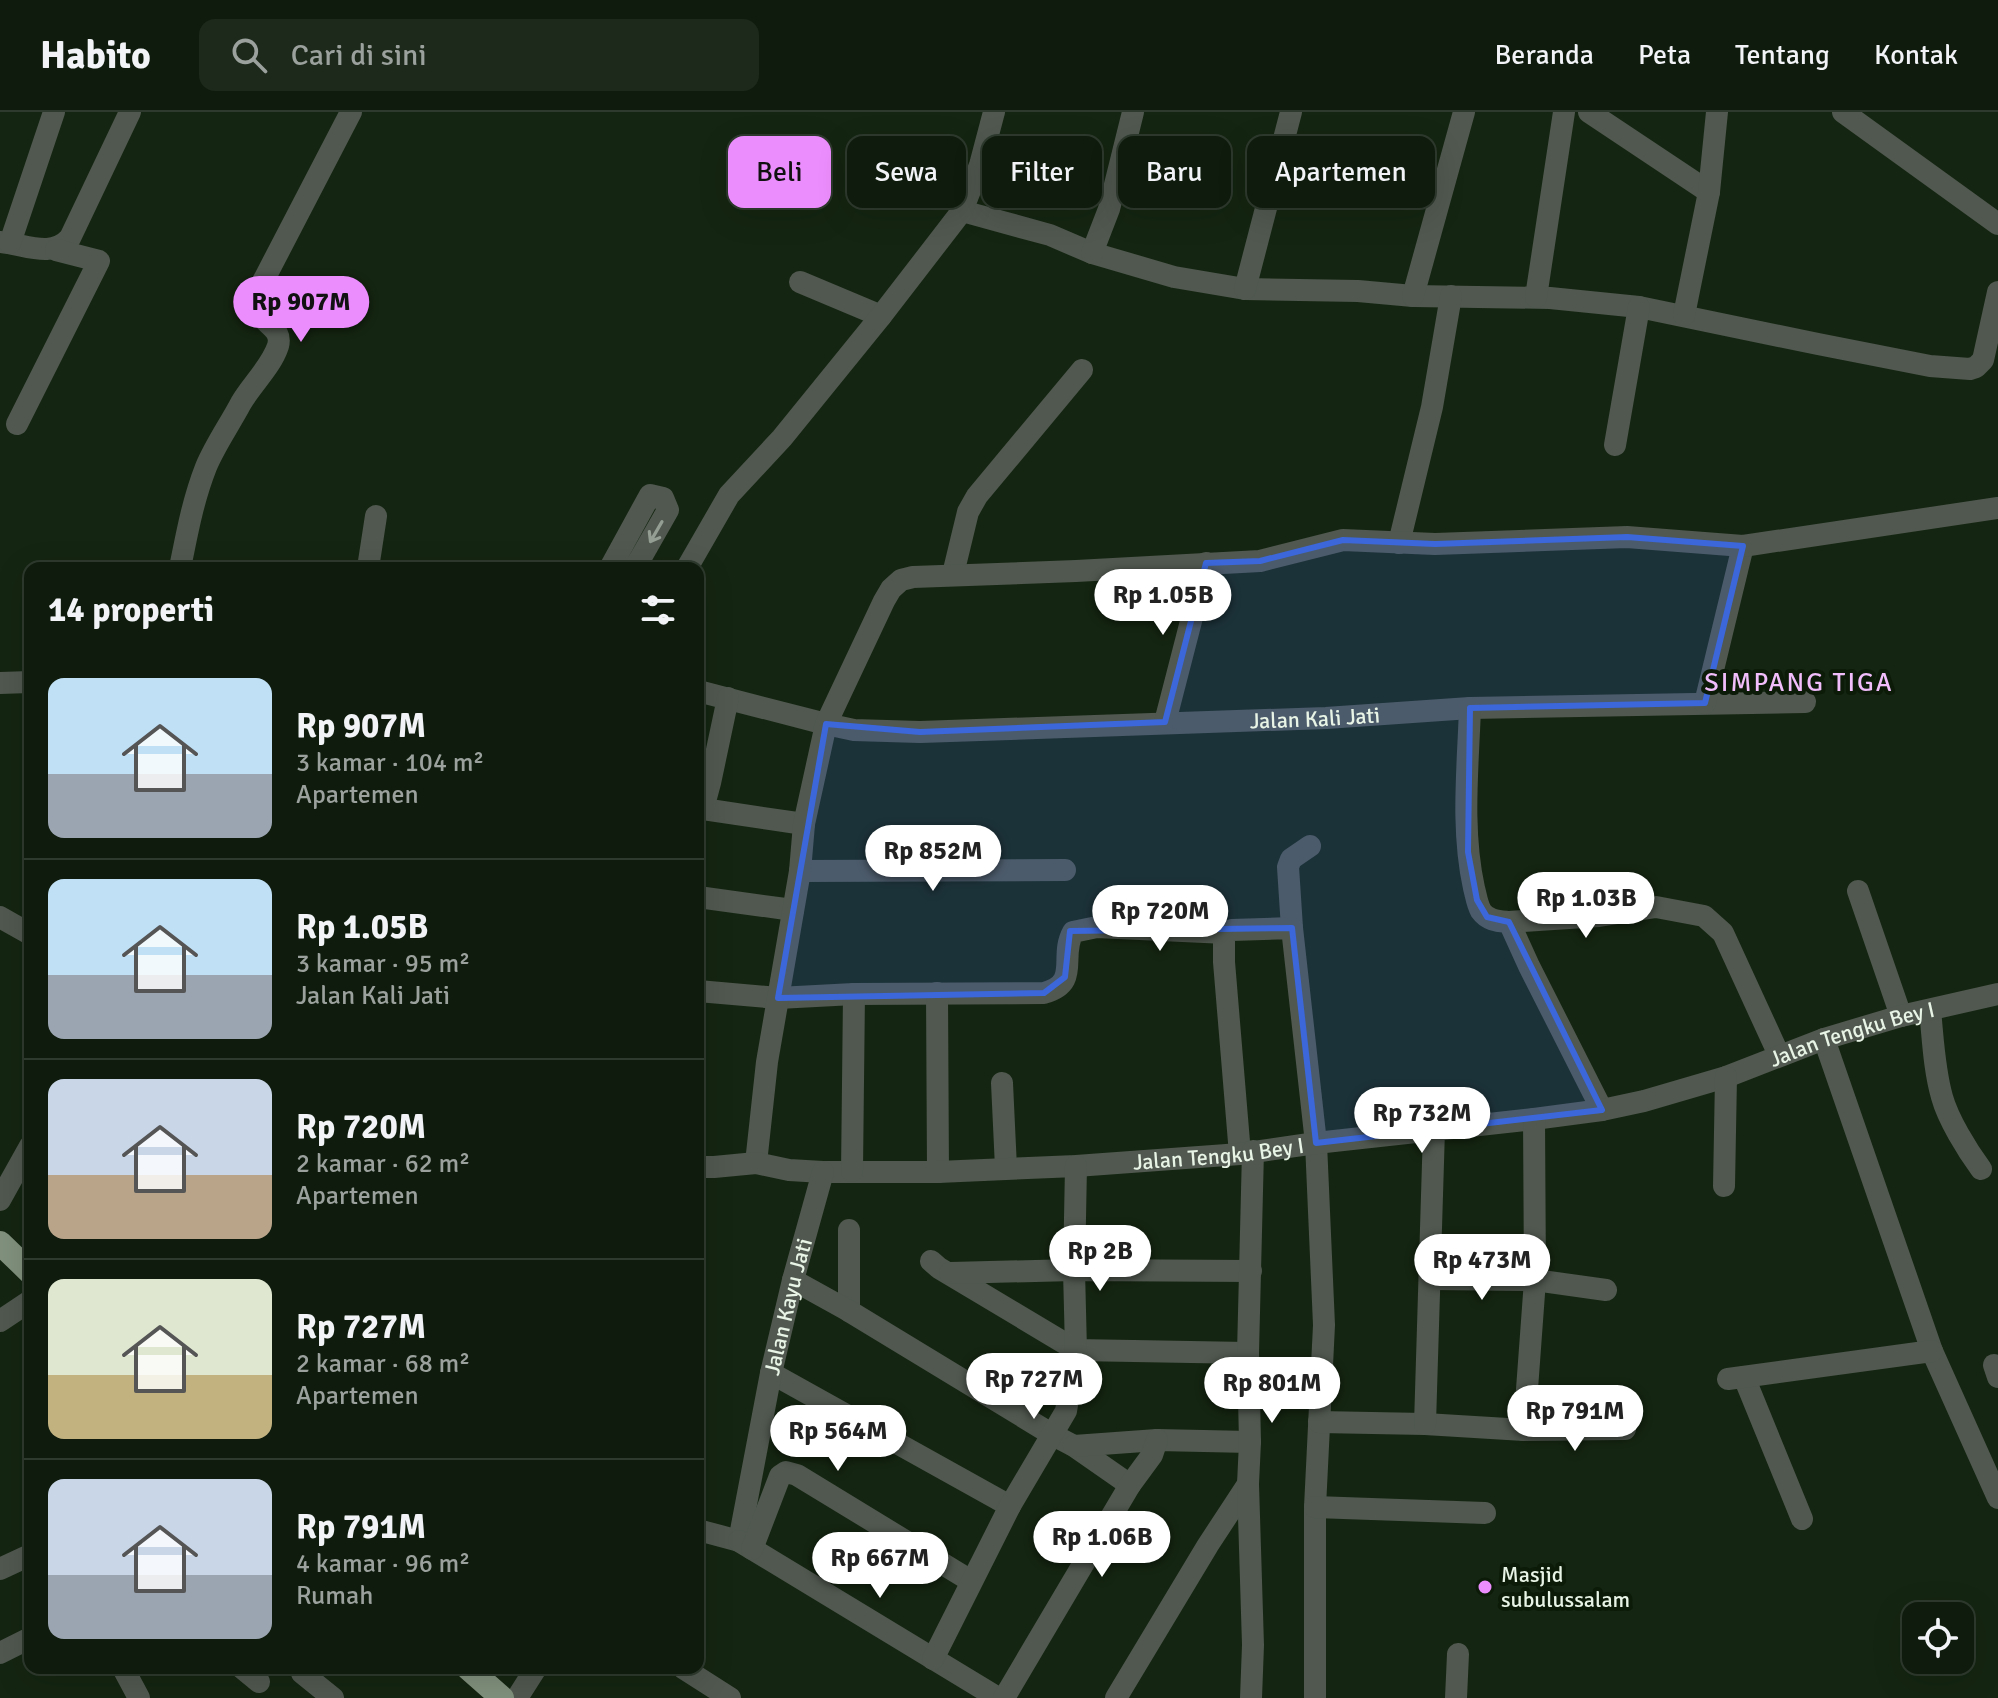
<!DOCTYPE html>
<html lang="id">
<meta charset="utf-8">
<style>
:root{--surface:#0f1c0d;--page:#1d291b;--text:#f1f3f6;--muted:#9ba19d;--line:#2f3a2e;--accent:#eb8dfc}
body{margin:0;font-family:Signika,sans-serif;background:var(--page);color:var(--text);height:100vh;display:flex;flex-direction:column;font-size:30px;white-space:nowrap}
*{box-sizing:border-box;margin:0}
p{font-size:26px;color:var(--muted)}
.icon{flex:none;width:44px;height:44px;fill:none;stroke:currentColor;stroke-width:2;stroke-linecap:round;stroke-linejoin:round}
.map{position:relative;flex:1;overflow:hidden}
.panel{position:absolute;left:24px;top:450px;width:680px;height:1112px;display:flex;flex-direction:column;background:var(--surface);border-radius:16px;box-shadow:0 8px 32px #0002,0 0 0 2px var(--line)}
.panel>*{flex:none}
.top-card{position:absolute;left:728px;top:24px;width:760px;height:72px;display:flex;gap:16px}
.fabs{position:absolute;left:1902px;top:1490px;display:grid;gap:16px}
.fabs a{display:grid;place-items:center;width:72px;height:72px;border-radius:16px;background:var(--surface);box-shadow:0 8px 32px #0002,0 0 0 2px var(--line);font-size:40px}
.price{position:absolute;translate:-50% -68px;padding:0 18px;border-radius:28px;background:#fff;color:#222;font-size:26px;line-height:52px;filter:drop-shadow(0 2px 4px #0008)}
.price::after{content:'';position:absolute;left:50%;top:48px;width:24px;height:18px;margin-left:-12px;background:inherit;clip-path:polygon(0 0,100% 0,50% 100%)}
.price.active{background:var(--accent);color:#111}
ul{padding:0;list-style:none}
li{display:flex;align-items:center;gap:24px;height:200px;padding:0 24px}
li+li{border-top:2px solid var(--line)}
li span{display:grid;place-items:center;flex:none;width:224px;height:160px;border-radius:16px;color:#555}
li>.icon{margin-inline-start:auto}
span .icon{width:96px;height:96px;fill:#fffc;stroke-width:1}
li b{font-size:34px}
h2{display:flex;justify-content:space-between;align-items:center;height:96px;padding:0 24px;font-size:34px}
.chip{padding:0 28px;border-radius:16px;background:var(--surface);box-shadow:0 8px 32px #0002,0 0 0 2px var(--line);font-size:28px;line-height:72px}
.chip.active{background:var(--accent);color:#111}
header{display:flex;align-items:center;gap:48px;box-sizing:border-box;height:112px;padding:0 40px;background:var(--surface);border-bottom:2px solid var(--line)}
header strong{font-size:38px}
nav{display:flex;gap:44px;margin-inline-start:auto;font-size:28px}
.search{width:560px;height:72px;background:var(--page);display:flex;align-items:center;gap:20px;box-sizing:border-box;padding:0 28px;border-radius:16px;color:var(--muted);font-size:30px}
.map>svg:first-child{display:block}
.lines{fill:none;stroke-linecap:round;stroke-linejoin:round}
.minor{stroke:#50584f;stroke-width:22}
.major{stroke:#80917d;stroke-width:24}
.oneway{stroke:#949e93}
.marked{fill:#3b67da;fill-opacity:0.2;stroke:#3b67da;stroke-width:6;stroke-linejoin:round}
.poi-dot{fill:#eb8dfc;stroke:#0b1b08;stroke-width:3}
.labels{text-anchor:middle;stroke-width:8;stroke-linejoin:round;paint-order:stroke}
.street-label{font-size:22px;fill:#e8f4e6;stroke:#0b1b08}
.poi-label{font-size:22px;fill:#e8f4e6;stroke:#0b1b08;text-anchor:start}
.quarter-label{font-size:26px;letter-spacing:2px;fill:#f1bdfa;stroke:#0b1b08}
</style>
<header>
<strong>Habito</strong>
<div class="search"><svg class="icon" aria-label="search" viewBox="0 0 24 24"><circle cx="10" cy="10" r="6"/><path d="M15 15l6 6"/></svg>Cari di sini</div>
<nav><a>Beranda</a><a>Peta</a><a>Tentang</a><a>Kontak</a></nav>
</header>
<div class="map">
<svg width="1998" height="1586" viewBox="0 0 1998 1586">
<rect width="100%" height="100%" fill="#142511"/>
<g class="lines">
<!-- minor -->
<g class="minor">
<path d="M1589,0L1709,80"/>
<path d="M1843,0L1998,112"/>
<path d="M962,99L1050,123L1092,141L1174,165L1245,177L1358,179L1413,184L1550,186L1639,195L1818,232L1930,254L1970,257L1976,255L1983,248L1998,180"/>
<path d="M0,130C25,132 51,147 70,126L130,0"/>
<path d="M10,131L54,0"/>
<path d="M1092,141L1109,97L1133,0"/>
<path d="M800,170L881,204"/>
<path d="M1245,177L1291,0"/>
<path d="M1413,184L1464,0"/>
<path d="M1536,185L1564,0"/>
<path d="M1684,203L1709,80L1717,0"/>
<path d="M17,312L99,149L56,138"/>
<path d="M1615,333L1639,195"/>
<path d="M1399,431L1432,295L1451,184"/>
<path d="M180,456C187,421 193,388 206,355C215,333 230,312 241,291C252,272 271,255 278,234C282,219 270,215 262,205C256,198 256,190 257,181L351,0"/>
<path d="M368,456L376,404"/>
<path d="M610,456L650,383L663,386L668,398L635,456"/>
<path d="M687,456L729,383L782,326L881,204L962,99L980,53L994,0"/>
<path d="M953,462L968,400L977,384L1082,258"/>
<path d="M0,571L30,570"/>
<path id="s1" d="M698,579L826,612L854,618L920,620L1326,606L1470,596L1805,590"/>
<path d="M1705,591L1743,434"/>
<path d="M1470,596C1468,655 1461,717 1474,776C1476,783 1477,792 1481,799C1488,809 1499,809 1509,810L1529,854L1602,998"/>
<path d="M1165,610L1206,451"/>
<path d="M703,697L804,712"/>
<path d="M698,698L703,697L710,671L728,586"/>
<path d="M800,759L1065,758"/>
<path d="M1858,779L1901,904"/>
<path d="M698,785L793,798"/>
<path d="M0,805L30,822"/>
<path d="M1509,810L1599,804L1656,795L1704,804L1723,821L1779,943"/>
<path d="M1292,816L1288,755L1291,747L1310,734"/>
<path d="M698,879L778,886L854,882L1044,881C1081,871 1059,845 1073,820L1097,815L1226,821"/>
<path d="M937,881L938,1060"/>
<path d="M1930,898C1933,927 1934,957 1942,985C1948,1007 1967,1038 1981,1057"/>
<path d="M1824,927L1932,1239L1998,1386"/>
<path d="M1002,971L1006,1056"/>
<path d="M1240,1042L1224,850V827L1226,821L1232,818L1292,816L1316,1031L1324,1213L1315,1395V1586"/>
<path d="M756,1051L767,950L800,759L804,712L826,612L884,489L891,477L901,468L913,465L1076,459L1260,449L1343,428L1435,432L1627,425L1743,434L1998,396"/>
<path id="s2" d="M698,1055H714L756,1051L789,1058L823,1060H938L1076,1054L1240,1042L1316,1031L1534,1007L1602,998L1644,989L1726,965L1824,927L1901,904L1998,882"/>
<path d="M852,1059L854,882"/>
<path d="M1724,1074L1726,965"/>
<path d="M0,1088L30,1034"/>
<path d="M849,1118V1199"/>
<path d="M931,1149L939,1156L1076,1238L1248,1241"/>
<path d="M950,1161L1074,1158L1251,1159"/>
<path d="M1430,1167L1535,1168L1606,1178"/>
<path d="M793,1168L849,1199L1053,1323L1074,1334L1130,1373"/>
<path d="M0,1209L30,1189"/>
<path d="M1994,1253L1998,1265"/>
<path d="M771,1261L1010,1394"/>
<path d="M1744,1265L1802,1407"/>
<path d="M1728,1267L1932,1239"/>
<path d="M1319,1310L1425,1312L1524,1318L1625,1317"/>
<path d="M1425,1312L1434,1018"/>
<path d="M1524,1318L1535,1168L1534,1007"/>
<path d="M1074,1334L1157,1328L1250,1330"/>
<path d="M1315,1395L1485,1401"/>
<path id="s3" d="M698,1418L739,1429L771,1261L793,1168L823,1060"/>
<path d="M739,1429L998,1586"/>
<path d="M752,1437L780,1364L786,1360L797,1363L971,1469"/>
<path d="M0,1457L30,1443"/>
<path d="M0,1541L30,1526"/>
<path d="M933,1547L1010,1394L1066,1299L1076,1238L1074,1158L1076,1054"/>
<path d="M123,1556L139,1586"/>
<path d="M242,1556L259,1570"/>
<path d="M683,1556L730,1586"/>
<path d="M302,1561L333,1586"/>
<path d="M517,1586L536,1556"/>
<path d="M1004,1586L1130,1373L1152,1343L1157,1328"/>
<path d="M1116,1586L1208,1433L1248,1372"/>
<path d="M1251,1586L1253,1533L1248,1372L1250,1330L1248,1241L1253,1039"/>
<path d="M1456,1586L1458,1542"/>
</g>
<!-- major -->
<path class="major" d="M0,1131L30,1160
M468,1556L502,1586"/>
</g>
<!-- one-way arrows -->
<defs><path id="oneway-shaft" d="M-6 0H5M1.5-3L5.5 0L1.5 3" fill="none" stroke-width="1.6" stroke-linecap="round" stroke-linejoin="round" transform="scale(2)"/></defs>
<use class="oneway" href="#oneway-shaft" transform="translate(656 420) rotate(120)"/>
<!-- marked area -->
<path class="marked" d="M1627,425L1743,434L1705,591L1470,596L1468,740L1477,788L1487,805L1509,810L1602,998L1316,1031L1292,816L1070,819L1065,865L1044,881L778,886L826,612L920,620L1165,610L1206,451L1260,449L1343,428L1435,432Z"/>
<!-- markers -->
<circle class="poi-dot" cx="1485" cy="1475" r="8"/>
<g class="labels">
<!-- street labels -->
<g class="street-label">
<text dy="8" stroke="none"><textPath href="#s1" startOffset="622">Jalan Kali Jati</textPath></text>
<text dy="8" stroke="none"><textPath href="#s2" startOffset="1170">Jalan Tengku Bey I</textPath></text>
<text dy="8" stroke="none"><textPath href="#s2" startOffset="522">Jalan Tengku Bey I</textPath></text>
<text dy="8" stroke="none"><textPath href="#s3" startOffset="282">Jalan Kayu Jati</textPath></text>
</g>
<!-- poi labels -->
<g class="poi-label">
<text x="1501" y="1470">Masjid<tspan x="1501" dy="25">subulussalam</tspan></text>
</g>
<!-- quarter labels -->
<g class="quarter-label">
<text x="1799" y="579">SIMPANG TIGA</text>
</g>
</g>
</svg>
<div class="fabs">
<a><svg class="icon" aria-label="locate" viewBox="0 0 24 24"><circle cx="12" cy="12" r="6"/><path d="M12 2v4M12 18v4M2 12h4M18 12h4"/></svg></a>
</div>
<b class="price active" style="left:301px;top:232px">Rp 907M</b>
<b class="price" style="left:1163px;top:525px">Rp 1.05B</b>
<b class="price" style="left:933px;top:781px">Rp 852M</b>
<b class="price" style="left:1586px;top:828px">Rp 1.03B</b>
<b class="price" style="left:1160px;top:841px">Rp 720M</b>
<b class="price" style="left:1422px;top:1043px">Rp 732M</b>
<b class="price" style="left:1100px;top:1181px">Rp 2B</b>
<b class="price" style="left:1482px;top:1190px">Rp 473M</b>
<b class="price" style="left:1034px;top:1309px">Rp 727M</b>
<b class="price" style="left:1272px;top:1313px">Rp 801M</b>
<b class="price" style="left:1575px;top:1341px">Rp 791M</b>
<b class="price" style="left:838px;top:1361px">Rp 564M</b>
<b class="price" style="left:1102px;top:1467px">Rp 1.06B</b>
<b class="price" style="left:880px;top:1488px">Rp 667M</b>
<div class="top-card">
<a class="chip active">Beli</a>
<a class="chip">Sewa</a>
<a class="chip">Filter</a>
<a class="chip">Baru</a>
<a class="chip">Apartemen</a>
</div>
<section class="panel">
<h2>14 properti<svg class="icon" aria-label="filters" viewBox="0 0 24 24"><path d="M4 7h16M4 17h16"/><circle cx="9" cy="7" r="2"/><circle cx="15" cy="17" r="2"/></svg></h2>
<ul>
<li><span style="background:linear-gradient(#bfe0f5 60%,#9aa5b1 0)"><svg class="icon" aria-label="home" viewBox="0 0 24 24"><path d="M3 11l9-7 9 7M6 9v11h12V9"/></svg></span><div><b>Rp 907M</b><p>3 kamar · 104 m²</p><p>Apartemen</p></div></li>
<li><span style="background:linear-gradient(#bfe0f5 60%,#9aa5b1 0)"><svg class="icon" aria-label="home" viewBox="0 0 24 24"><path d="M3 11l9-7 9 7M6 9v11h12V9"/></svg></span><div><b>Rp 1.05B</b><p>3 kamar · 95 m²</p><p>Jalan Kali Jati</p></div></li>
<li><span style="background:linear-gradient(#c9d6e8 60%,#b9a48a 0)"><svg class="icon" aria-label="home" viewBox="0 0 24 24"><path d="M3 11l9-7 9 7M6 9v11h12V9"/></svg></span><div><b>Rp 720M</b><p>2 kamar · 62 m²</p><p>Apartemen</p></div></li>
<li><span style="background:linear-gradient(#dfe7d0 60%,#c2b280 0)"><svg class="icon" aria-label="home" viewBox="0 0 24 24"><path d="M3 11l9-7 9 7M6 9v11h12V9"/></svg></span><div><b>Rp 727M</b><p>2 kamar · 68 m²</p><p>Apartemen</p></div></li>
<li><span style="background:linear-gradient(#c9d6e8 60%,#9aa5b1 0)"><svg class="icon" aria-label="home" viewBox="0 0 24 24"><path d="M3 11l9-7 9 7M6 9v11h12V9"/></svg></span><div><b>Rp 791M</b><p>4 kamar · 96 m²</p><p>Rumah</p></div></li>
</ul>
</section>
</div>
